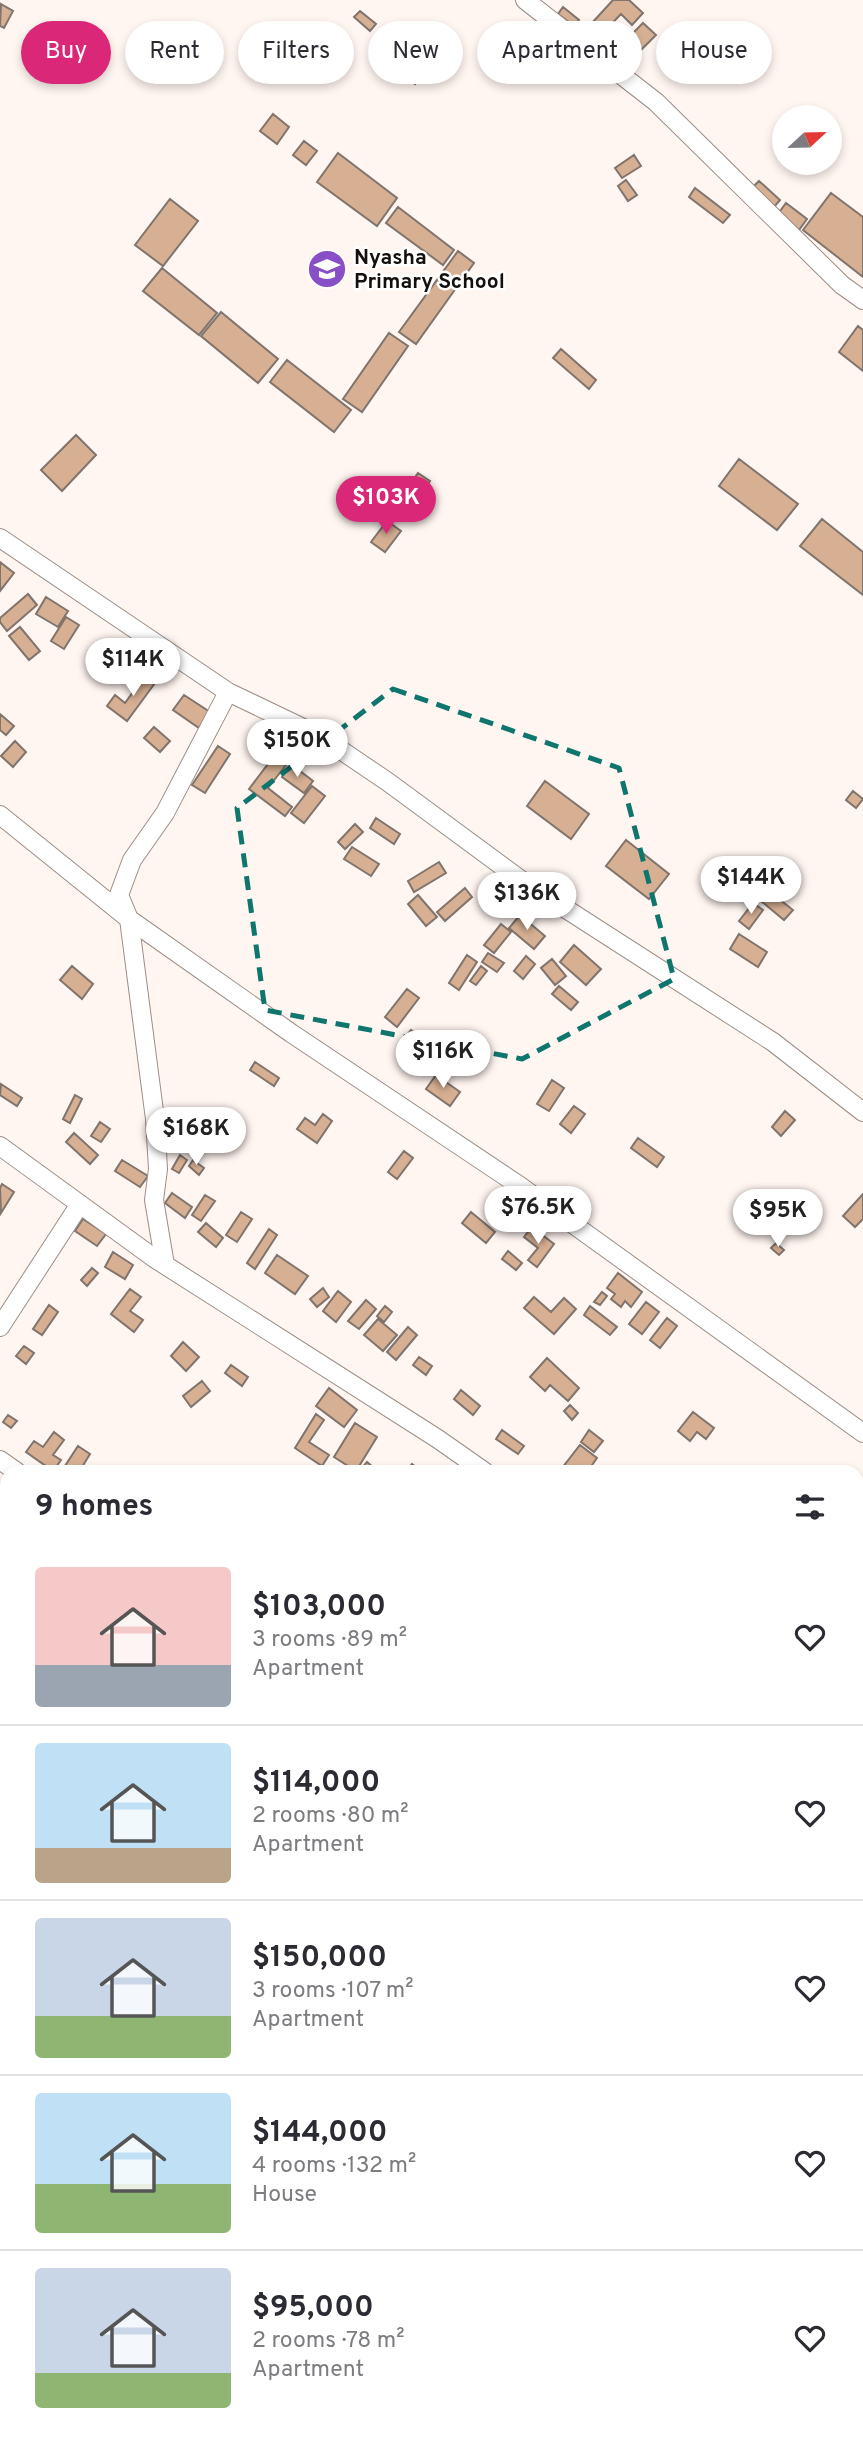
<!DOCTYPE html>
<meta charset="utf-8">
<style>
:root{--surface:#fff;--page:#f7f7f7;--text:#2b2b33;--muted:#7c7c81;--line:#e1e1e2;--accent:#db2777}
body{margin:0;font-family:Overpass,sans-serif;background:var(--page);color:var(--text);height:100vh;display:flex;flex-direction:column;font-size:26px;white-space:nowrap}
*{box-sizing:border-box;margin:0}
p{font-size:23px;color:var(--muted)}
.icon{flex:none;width:38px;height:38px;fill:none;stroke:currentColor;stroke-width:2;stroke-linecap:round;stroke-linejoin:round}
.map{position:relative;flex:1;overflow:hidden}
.panel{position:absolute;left:0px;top:1465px;width:864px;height:975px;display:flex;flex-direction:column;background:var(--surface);border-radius:21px 21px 0 0;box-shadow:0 4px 10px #0003}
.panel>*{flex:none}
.hud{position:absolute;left:21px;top:21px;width:822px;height:63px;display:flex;gap:14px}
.needle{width:46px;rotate:68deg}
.buttons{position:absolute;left:772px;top:105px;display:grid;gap:14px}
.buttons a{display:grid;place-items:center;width:70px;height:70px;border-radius:50%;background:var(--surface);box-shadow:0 4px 10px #0003;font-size:35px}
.price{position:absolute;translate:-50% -60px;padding:0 16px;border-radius:24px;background:#fff;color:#222;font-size:23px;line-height:46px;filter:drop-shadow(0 2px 4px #0008)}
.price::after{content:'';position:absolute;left:50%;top:42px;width:21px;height:16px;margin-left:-10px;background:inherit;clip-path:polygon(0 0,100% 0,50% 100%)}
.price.active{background:var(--accent);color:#fff}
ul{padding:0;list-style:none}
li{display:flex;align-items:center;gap:21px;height:175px;padding:0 35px}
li+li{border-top:2px solid var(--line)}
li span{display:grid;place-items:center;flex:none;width:196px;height:140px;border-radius:7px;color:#555}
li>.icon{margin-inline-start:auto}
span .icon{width:84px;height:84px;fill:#fffc;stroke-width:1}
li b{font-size:30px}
h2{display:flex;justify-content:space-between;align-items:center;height:84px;padding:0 35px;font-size:30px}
.pill{padding:0 24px;border-radius:32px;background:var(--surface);box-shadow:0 4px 10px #0003;font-size:24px;line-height:63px}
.pill.active{background:var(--accent);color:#fff}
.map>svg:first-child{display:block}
.building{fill:#d7b094;stroke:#80746c;stroke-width:2}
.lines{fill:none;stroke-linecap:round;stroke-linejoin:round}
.minor-casing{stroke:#9c8d87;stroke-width:20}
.tertiary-casing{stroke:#9c8d87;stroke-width:25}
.minor{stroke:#fff;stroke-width:18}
.tertiary{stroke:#fff;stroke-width:23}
.marked{fill:none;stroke:#0f766e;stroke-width:5;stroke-dasharray:14 9;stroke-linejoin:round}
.labels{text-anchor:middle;stroke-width:5;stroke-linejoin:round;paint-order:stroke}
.poi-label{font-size:21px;font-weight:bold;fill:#15100e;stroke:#fff;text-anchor:start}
</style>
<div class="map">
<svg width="863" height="2439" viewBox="0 0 863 2439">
<rect width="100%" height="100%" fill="#fff5f1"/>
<!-- building -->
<path class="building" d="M613,0H629L643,13L632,25L621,14L602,34L591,24Z
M1,4L13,11L4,28L0,26Z
M563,7L579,20L574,26L558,14Z
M360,11L376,24L370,31L354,17Z
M643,23L656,35L628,63L616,50Z
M593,28L604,37L599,44L588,34Z
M414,59L427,71L415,84L401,71Z
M273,114L289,127L277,144L260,131Z
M304,141L317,151L306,165L293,155Z
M338,153L397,198L377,226L317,182Z
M634,155L641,166L622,178L615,168Z
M626,180L637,195L628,201L618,186Z
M759,181L780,200L773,208L751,189Z
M695,188L730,215L723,223L689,197Z
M831,193L863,217V277L803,230Z
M170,199L198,221L163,266L135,245Z
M786,203L807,219L799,230L778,214Z
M398,207L454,250L443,265L386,223Z
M458,251L474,263L416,344L399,332Z
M162,268L217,313L199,335L143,291Z
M221,312L278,359L258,383L201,336Z
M858,326L863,330V371L839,352Z
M389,333L408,346L362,412L343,399Z
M561,349L596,380L589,389L553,358Z
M287,360L351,410L334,432L270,382Z
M76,435L96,455L62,491L41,470Z
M739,459L798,504L777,530L719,486Z
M418,473L430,481L414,505L402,497Z
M822,519L863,552V595L800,546Z
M387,521L401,531L385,552L371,542Z
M0,562L14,573L0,591Z
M28,594L37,605L7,631L0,622V618Z
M46,597L68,611L58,627L36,614Z
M66,617L79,625L64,649L51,641Z
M20,627L40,651L29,660L9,636Z
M115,647L141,668L131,680L105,659Z
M148,671L158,679L127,721L107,706L115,695L125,703Z
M184,695L210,712L199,728L173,710Z
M0,714L14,726L6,735L0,730Z
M154,727L170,741L160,752L144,738Z
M15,741L26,752L13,767L1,756Z
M218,746L230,754L205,793L192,785Z
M274,756L286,765L268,788L292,807L285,816L249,789Z
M291,764L313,781L304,793L282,777Z
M545,781L589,814L571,839L527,806Z
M312,786L325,796L304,823L291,813Z
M853,791L863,799L856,808L846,800Z
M376,818L400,834L394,844L370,828Z
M355,824L363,832L345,849L338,842Z
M626,840L669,874L649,899L606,866Z
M352,847L379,864L371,876L344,859Z
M439,862L446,873L414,892L408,881Z
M465,888L472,897L445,921L437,912Z
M769,891L793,910L784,920L761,901Z
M418,895L437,917L426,926L408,904Z
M753,903L763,910L749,929L739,921Z
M520,915L545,936L534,949L509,928Z
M501,924L511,932L494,953L484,945Z
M739,934L767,952L758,967L730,949Z
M574,945L601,969L586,985L560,962Z
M488,953L504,963L497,972L482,962Z
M467,955L477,962L459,990L449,983Z
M526,956L535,964L523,979L514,971Z
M552,959L566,976L555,985L541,968Z
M72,966L93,984L82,999L60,980Z
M481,966L487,971L476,985L470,981Z
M559,986L578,1002L571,1010L552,994Z
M407,989L419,998L397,1027L385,1017Z
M411,1030L424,1040L416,1050L403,1040Z
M255,1062L279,1078L274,1086L250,1070Z
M436,1075L460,1092L450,1106L426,1089Z
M552,1080L564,1088L549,1111L537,1104Z
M1,1084L22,1098L17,1106L0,1095Z
M75,1095L82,1099L70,1123L63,1119Z
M574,1106L585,1114L571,1133L560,1124Z
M785,1111L795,1120L781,1136L772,1127Z
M323,1114L332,1121L317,1143L297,1129L305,1118L315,1125Z
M100,1122L110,1129L101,1142L91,1136Z
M74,1133L98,1155L90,1164L66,1142Z
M638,1138L664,1157L657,1167L631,1148Z
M404,1151L413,1158L397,1179L388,1172Z
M180,1155L187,1160L179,1173L172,1169Z
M122,1160L148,1176L140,1187L115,1171Z
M193,1160L204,1168L199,1175L189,1166Z
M2,1184L14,1192L1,1213L0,1188Z
M172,1193L192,1207L185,1218L165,1203Z
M863,1194V1219L855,1227L843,1216Z
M205,1195L215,1201L201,1221L192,1215Z
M241,1212L252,1219L237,1242L226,1235Z
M471,1212L495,1232L486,1243L462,1223Z
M504,1218L511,1223L508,1228L501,1224Z
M83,1219L106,1234L97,1246L75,1231Z
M206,1223L223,1238L216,1247L198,1232Z
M532,1227L554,1244L537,1267L528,1260L538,1248L524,1237Z
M269,1229L277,1235L255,1269L247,1263Z
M776,1243L784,1250L779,1255L771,1248Z
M508,1251L522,1263L516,1270L502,1259Z
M113,1252L133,1265L125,1279L105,1267Z
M277,1255L308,1276L295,1294L265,1273Z
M92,1268L98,1273L87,1286L81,1280Z
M618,1273L642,1292L631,1307L625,1301L621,1307L611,1299L615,1294L607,1288Z
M323,1288L329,1297L317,1307L310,1299Z
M130,1289L141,1297L130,1311L143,1320L134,1332L111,1314Z
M338,1291L351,1302L336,1322L323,1311Z
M602,1292L607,1296L600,1305L594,1302Z
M534,1297L551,1312L564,1298L576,1309L554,1334L524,1308Z
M366,1300L376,1309L359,1329L348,1321Z
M646,1302L659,1312L642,1334L629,1324Z
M49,1305L58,1312L42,1335L33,1329Z
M385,1306L392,1312L384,1322L377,1316Z
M590,1306L617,1327L610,1335L584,1315Z
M667,1318L677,1326L660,1348L650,1340Z
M378,1319L397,1335L383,1351L364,1335Z
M408,1327L417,1335L396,1360L387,1352Z
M183,1342L199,1357L186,1371L171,1356Z
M24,1346L34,1353L26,1364L16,1356Z
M419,1357L432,1366L426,1375L413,1365Z
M547,1358L579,1388L568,1401L550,1385L545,1391L530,1377Z
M231,1365L248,1377L242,1386L225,1373Z
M202,1381L210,1391L191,1407L183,1396Z
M329,1388L357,1410L344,1427L316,1406Z
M461,1390L480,1406L473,1415L454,1399Z
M570,1405L578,1413L572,1420L564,1411Z
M693,1412L714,1428L706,1439L697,1432L690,1441L678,1431Z
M316,1414L324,1420L309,1442L329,1455L322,1466L295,1448Z
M8,1415L17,1421L11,1428L3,1422Z
M355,1423L377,1437L356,1471L334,1457Z
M502,1430L524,1446L518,1454L496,1439Z
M589,1430L603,1441L594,1452L581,1442Z
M54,1432L64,1440L53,1455L61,1460L53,1471L26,1452L34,1441L43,1447Z
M580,1445L597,1458L587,1472H559Z
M78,1446L90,1454L79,1472H68L63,1469Z
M367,1462L379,1472H364L361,1469Z
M412,1464L423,1472H406Z
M863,1611V1638L858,1635V1623Z
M0,1809L7,1814V1839L3,1836L0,1840Z
M858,1882L863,1884V1899L858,1896Z
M7,2034V2055L0,2049V2043Z
M858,2085L863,2091V2105L859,2108L858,2106Z
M858,2430L862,2433L858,2439H845L849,2432H858Z
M601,2432H612L608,2439H596Z"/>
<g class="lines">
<!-- minor casing -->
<g class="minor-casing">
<path id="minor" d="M525,0L656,102L842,285L863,300
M0,538L228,692L320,736L388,782L521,880L773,1042L863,1112
M0,815L129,919L291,1033L520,1186L863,1433
M0,1146L154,1258L438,1439L485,1472
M165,1265L154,1200L158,1169L155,1119L129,919L119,895L132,860L165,813L228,692
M0,1327L80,1204
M0,1460L17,1472
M858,1712L863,1715
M0,1777L7,1781
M0,2110L7,2099
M369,2439L373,2432"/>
</g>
<!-- tertiary casing -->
<g class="tertiary-casing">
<path id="tertiary" d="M858,1744L863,1736
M858,2366L863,2369"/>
</g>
<!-- minor -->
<use href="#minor" class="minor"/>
<!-- tertiary -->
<use href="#tertiary" class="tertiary"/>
</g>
<!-- marked area -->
<path class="marked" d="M393,689L619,768L674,979L522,1059L265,1010L237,808Z"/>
<!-- icons -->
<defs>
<g id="school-disc" transform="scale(2.0125)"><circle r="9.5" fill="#884fc6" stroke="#fff"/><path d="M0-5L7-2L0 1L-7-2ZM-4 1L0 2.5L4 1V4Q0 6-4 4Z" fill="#fff"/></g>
</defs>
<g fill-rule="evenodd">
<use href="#school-disc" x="327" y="269"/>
</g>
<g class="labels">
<!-- poi labels -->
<g class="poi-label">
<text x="354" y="264">Nyasha<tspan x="354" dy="24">Primary School</tspan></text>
</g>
</g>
</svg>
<div class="buttons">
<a><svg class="needle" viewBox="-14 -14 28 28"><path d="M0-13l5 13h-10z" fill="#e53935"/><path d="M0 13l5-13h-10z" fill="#7c7c81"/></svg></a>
</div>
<b class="price active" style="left:386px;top:536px">$103K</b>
<b class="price" style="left:133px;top:698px">$114K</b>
<b class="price" style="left:297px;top:779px">$150K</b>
<b class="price" style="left:751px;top:916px">$144K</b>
<b class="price" style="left:527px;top:932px">$136K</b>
<b class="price" style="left:443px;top:1090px">$116K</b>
<b class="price" style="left:196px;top:1167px">$168K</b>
<b class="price" style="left:538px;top:1246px">$76.5K</b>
<b class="price" style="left:778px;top:1249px">$95K</b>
<div class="hud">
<a class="pill active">Buy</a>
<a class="pill">Rent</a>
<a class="pill">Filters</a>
<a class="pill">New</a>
<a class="pill">Apartment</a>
<a class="pill">House</a>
</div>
<section class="panel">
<h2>9 homes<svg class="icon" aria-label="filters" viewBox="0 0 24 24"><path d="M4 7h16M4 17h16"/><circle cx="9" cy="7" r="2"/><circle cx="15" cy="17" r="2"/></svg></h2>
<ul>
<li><span style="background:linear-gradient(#f6c9c9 70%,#9aa5b1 0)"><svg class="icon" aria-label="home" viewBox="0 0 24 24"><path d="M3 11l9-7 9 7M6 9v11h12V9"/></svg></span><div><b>$103,000</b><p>3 rooms · 89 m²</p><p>Apartment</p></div><svg class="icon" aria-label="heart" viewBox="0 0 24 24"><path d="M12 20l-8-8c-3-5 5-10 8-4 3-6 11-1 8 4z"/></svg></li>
<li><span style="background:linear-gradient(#bfe0f5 75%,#b9a48a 0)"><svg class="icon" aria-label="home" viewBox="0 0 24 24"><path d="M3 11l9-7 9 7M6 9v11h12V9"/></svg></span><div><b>$114,000</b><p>2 rooms · 80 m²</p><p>Apartment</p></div><svg class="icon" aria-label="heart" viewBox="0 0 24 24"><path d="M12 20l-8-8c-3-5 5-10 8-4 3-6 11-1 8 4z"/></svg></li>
<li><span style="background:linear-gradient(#c9d6e8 70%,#8fb573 0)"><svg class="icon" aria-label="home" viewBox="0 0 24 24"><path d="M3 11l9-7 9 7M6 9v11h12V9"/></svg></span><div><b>$150,000</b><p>3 rooms · 107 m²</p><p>Apartment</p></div><svg class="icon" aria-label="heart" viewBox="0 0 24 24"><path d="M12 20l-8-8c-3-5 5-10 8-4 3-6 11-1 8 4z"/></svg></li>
<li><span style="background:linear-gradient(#bfe0f5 65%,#8fb573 0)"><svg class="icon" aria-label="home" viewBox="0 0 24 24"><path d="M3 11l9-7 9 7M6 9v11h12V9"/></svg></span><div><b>$144,000</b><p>4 rooms · 132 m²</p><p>House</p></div><svg class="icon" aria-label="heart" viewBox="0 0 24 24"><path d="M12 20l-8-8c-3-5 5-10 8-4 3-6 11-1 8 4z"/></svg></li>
<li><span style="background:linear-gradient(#c9d6e8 75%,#8fb573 0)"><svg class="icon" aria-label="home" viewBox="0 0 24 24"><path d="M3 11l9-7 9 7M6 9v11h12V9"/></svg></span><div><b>$95,000</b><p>2 rooms · 78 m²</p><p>Apartment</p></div><svg class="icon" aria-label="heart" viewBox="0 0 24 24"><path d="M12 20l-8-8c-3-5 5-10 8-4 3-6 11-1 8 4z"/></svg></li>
</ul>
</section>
</div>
